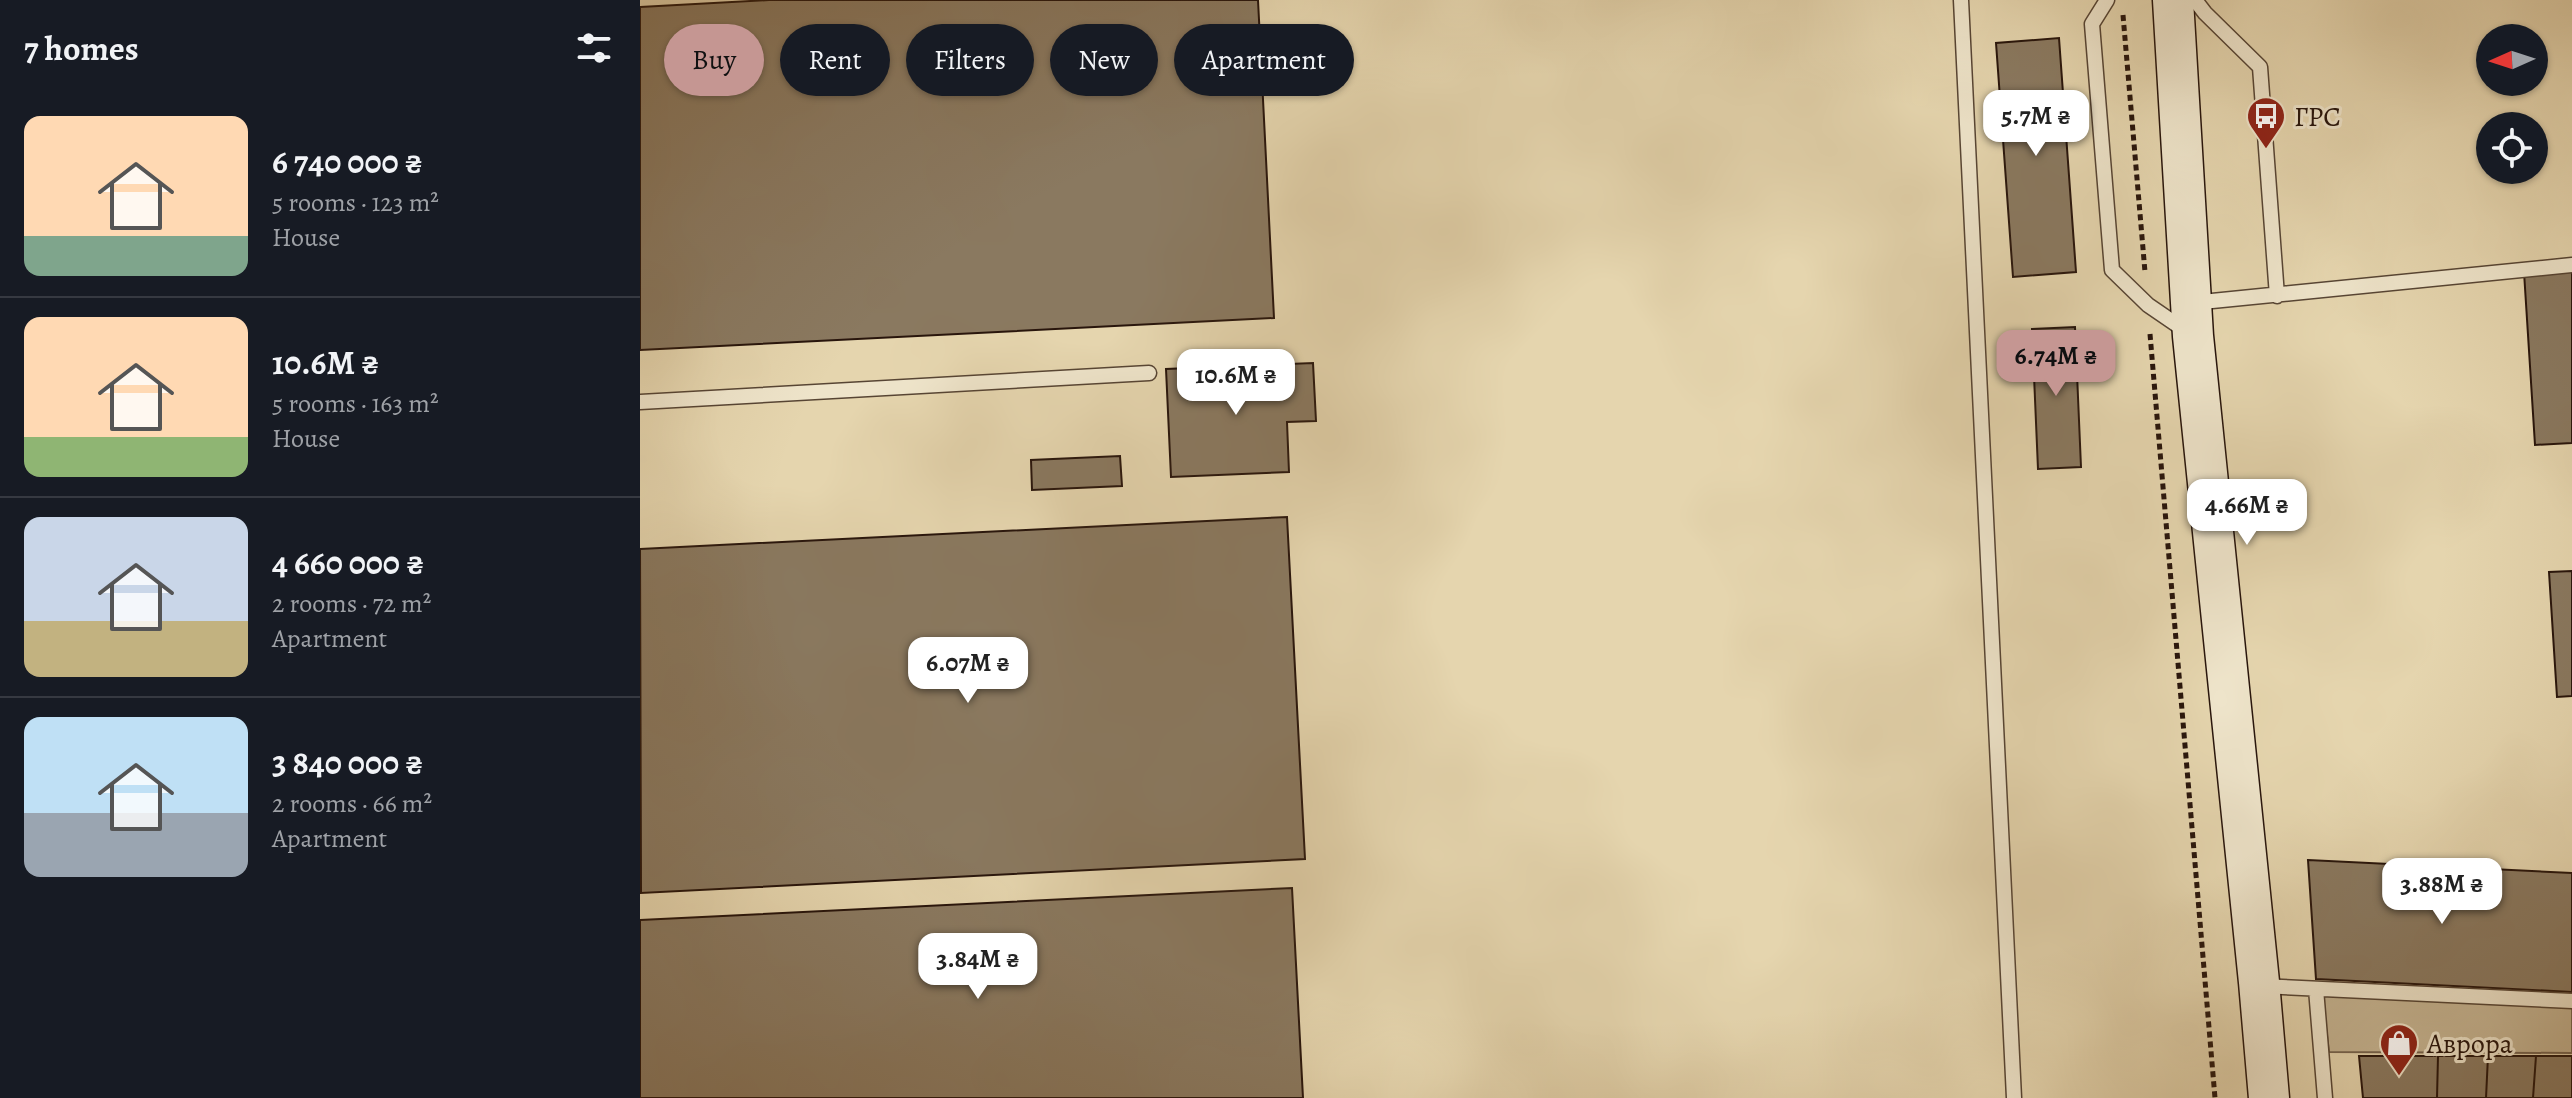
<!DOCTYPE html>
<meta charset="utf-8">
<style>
:root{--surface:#171b24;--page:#242831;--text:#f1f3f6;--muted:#9ea1a6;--line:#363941;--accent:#c59692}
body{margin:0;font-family:Alegreya,serif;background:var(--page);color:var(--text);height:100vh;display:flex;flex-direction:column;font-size:30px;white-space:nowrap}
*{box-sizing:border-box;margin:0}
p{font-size:26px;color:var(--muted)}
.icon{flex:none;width:44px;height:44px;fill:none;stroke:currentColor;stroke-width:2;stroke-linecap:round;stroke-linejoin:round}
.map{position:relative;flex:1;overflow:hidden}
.side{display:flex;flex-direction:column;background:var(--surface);width:640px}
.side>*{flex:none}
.banner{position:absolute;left:24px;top:24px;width:760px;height:72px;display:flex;gap:16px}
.needle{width:52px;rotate:267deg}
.fabs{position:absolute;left:1836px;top:24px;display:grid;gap:16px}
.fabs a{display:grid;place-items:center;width:72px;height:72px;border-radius:50%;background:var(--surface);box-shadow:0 2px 6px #0004;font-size:40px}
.price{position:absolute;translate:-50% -68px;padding:0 18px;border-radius:16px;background:#fff;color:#222;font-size:26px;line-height:52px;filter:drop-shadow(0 2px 4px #0008)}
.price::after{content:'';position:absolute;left:50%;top:48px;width:24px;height:18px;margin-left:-12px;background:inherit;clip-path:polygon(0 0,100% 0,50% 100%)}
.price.selected{background:var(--accent);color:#111}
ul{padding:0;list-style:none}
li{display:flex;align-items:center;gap:24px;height:200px;padding:0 24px}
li+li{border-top:2px solid var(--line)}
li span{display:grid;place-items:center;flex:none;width:224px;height:160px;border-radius:16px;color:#555}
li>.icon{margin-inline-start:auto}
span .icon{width:96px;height:96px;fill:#fffc;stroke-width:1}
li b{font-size:34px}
h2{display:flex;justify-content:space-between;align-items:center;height:96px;padding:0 24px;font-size:34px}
.pill{padding:0 28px;border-radius:36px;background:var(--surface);box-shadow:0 2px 6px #0004;font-size:28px;line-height:72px}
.pill.selected{background:var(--accent);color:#111}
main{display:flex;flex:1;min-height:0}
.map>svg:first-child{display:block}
.green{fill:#c5b492;stroke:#76644f;stroke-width:2}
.building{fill:#8a7960;stroke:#28150c;stroke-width:2}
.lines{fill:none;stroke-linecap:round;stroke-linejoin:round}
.lane-casing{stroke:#574534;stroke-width:17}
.secondary-casing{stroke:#28150c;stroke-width:43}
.path{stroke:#28150c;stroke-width:5;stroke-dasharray:6 4;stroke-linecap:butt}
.lane{stroke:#eee4ca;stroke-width:14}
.secondary{stroke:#eee4ca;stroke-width:40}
.labels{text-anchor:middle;stroke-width:6;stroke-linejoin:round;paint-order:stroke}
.poi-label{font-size:28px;fill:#28150c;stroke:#eee4ca;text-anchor:start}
</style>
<main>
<section class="side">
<h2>7 homes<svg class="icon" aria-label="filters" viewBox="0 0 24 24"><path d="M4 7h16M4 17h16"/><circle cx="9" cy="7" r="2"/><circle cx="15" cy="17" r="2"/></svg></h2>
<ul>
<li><span style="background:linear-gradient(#ffd9b3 75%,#7fa58c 0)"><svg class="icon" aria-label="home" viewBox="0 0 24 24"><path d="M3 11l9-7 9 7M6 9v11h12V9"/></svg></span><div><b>6 740 000 ₴</b><p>5 rooms · 123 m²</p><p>House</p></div></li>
<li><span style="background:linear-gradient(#ffd9b3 75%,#8fb573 0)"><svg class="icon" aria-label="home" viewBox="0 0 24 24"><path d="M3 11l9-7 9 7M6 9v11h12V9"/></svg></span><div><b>10.6M ₴</b><p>5 rooms · 163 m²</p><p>House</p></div></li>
<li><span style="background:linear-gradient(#c9d6e8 65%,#c2b280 0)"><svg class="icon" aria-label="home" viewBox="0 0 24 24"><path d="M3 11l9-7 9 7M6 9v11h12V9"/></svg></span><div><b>4 660 000 ₴</b><p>2 rooms · 72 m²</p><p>Apartment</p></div></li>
<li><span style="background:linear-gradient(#bfe0f5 60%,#9aa5b1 0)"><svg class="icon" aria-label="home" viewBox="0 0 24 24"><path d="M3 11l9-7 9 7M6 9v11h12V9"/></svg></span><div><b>3 840 000 ₴</b><p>2 rooms · 66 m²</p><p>Apartment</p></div></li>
</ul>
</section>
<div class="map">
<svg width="1932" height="1098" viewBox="0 0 1932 1098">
<rect width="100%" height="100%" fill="#e5d5ae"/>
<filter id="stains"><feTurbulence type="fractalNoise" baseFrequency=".0025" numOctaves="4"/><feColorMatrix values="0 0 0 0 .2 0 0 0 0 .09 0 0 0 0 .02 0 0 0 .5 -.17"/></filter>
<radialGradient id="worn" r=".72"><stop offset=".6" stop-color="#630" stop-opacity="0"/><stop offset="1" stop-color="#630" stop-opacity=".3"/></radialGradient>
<!-- green -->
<path class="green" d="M1682,993L1932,1005V1053L1689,1052Z"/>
<!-- building -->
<path class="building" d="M129,0H618L634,318L0,350V7Z
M1419,38L1436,272L1373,277L1356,43Z
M1932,269V443L1895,445L1884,272Z
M1435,327L1441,467L1398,469L1392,329Z
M673,363L676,421L647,422L649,472L531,477L526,369Z
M480,456L482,486L392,490L391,460Z
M647,517L665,859L1,893L0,549Z
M1932,571V696L1917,697L1909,572Z
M1668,860L1932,873V992L1676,979Z
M652,888L663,1098H0V920Z
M1719,1056H1798L1797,1098H1723Z
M1798,1056H1848L1846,1098H1797Z
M1848,1056H1896L1893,1098H1846Z
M1896,1056H1932V1098H1893Z"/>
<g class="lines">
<!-- lane casing -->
<g class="lane-casing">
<path id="lane" d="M1321,0L1374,1098
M1467,0L1452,24L1472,270L1508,305L1546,331
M1555,0L1565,13L1620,67L1637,296
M1552,303L1932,265
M0,402L509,373
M1621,986L1932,1001
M1676,989L1685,1098"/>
</g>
<!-- secondary casing -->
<g class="secondary-casing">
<path id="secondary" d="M1533,0L1553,336L1619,982L1629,1098"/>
</g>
<!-- path -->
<path class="path" d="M1483,15L1505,272
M1510,334L1575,1098"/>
<!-- lane -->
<use href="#lane" class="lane"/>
<!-- secondary -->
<use href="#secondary" class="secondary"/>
</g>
<!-- icons -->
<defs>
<g id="bus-pin" transform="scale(2)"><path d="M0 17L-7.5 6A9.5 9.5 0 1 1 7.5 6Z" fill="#8f2418" stroke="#eee4ca"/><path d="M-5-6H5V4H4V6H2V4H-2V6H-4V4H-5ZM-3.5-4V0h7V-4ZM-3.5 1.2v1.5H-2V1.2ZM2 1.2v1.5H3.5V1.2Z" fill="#fff"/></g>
<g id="shop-pin" transform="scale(2)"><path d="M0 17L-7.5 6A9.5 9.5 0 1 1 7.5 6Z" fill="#8f2418" stroke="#eee4ca"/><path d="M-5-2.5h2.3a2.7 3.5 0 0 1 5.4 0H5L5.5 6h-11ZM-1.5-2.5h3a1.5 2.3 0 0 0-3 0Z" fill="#fff"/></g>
</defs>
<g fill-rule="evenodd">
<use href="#bus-pin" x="1626" y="116"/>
<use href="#shop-pin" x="1759" y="1043"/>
</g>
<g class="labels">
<!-- poi labels -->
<g class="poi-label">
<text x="1654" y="126">ГРС</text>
<text x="1787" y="1053">Аврора</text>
</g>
</g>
<rect width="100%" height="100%" filter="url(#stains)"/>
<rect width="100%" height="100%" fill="url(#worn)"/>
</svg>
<div class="fabs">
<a><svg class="needle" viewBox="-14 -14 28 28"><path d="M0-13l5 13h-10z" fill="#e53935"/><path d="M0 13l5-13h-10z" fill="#9ea1a6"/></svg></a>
<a><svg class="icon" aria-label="locate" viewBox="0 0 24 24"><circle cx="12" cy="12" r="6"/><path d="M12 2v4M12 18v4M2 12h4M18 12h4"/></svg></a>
</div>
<b class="price" style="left:1396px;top:158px">5.7M ₴</b>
<b class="price selected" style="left:1416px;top:398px">6.74M ₴</b>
<b class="price" style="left:596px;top:417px">10.6M ₴</b>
<b class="price" style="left:1607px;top:547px">4.66M ₴</b>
<b class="price" style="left:328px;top:705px">6.07M ₴</b>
<b class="price" style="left:1802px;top:926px">3.88M ₴</b>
<b class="price" style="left:338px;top:1001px">3.84M ₴</b>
<div class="banner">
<a class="pill selected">Buy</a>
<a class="pill">Rent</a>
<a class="pill">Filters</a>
<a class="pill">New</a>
<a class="pill">Apartment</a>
</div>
</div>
</main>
